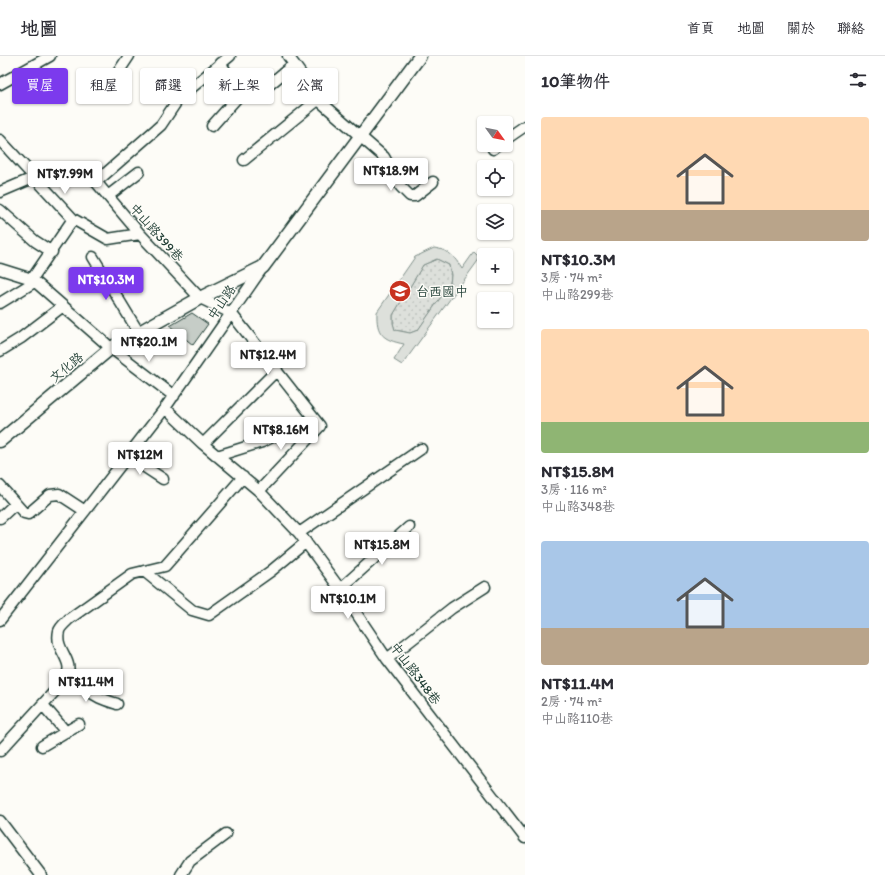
<!DOCTYPE html>
<html lang="zh-TW">
<meta charset="utf-8">
<style>
:root{--surface:#fff;--page:#f2f2f3;--text:#2b2b33;--muted:#7c7c81;--line:#e1e1e2;--accent:#7c3aed}
body{margin:0;font-family:Itim,"LXGW WenKai TC",sans-serif;background:var(--page);color:var(--text);height:100vh;display:flex;flex-direction:column;font-size:15px;white-space:nowrap}
*{box-sizing:border-box;margin:0}
p{font-size:13px;color:var(--muted)}
.icon{flex:none;width:22px;height:22px;fill:none;stroke:currentColor;stroke-width:2;stroke-linecap:round;stroke-linejoin:round}
.map{position:relative;flex:1;overflow:hidden}
.sheet{display:flex;flex-direction:column;background:var(--surface);width:360px}
.sheet>*{flex:none}
.hud{position:absolute;left:12px;top:12px;width:380px;height:36px;display:flex;gap:8px}
.needle{width:26px;rotate:123deg}
.fabs{position:absolute;left:477px;top:60px;display:grid;gap:8px}
.fabs a{display:grid;place-items:center;width:36px;height:36px;border-radius:4px;background:var(--surface);box-shadow:0 1px 3px #0004;font-size:20px}
.price{position:absolute;translate:-50% -34px;padding:0 9px;border-radius:4px;background:#fff;color:#222;font-size:13px;line-height:26px;filter:drop-shadow(0 1px 2px #0008)}
.price::after{content:'';position:absolute;left:50%;top:24px;width:12px;height:9px;margin-left:-6px;background:inherit;clip-path:polygon(0 0,100% 0,50% 100%)}
.price.active{background:var(--accent);color:#fff}
ul{padding:0;list-style:none}
li{display:grid;align-content:center;gap:8px;height:212px;padding:0 16px}
li span{display:grid;place-items:center;height:124px;border-radius:4px;color:#555}
li>.icon{margin-inline-start:auto}
span .icon{width:72px;height:72px;fill:#fffc;stroke-width:1}
li b{font-size:17px}
h2{display:flex;justify-content:space-between;align-items:center;height:48px;padding:0 16px;font-size:17px}
.chip{padding:0 14px;border-radius:4px;background:var(--surface);box-shadow:0 1px 3px #0004;font-size:14px;line-height:36px}
.chip.active{background:var(--accent);color:#fff}
header{display:flex;align-items:center;gap:24px;box-sizing:border-box;height:56px;padding:0 20px;background:var(--surface);border-bottom:1px solid var(--line)}
header strong{font-size:19px}
nav{display:flex;gap:22px;margin-inline-start:auto;font-size:14px}
main{display:flex;flex:1;min-height:0}
.map>svg:first-child{display:block}
.grass{fill:url(#grass-dots);stroke:#7e8e88}
.park{fill:#dde0db;stroke:#7e8e88;fill-rule:evenodd}
.building{fill:#c6cdc7;stroke:#1f3d34}
.lines{fill:none;stroke-linecap:round;stroke-linejoin:round}
.minor-casing{stroke:#1f3d34;stroke-width:13}
.major-casing{stroke:#1f3d34;stroke-width:15}
.minor{stroke:#fdfcf7;stroke-width:10}
.major{stroke:#fdfcf7;stroke-width:12}
.labels{text-anchor:middle;stroke-width:3;stroke-linejoin:round;paint-order:stroke}
.street-label{font-size:13px;fill:#1f3d34;stroke:#fdfcf7}
.poi-label{font-size:13px;fill:#1f3d34;stroke:#fdfcf7;text-anchor:start}
</style>
<header>
<strong>地圖</strong>
<nav><a>首頁</a><a>地圖</a><a>關於</a><a>聯絡</a></nav>
</header>
<main>
<div class="map">
<svg width="525" height="819" viewBox="0 0 525 819">
<defs>
<pattern id="grass-dots" width="8" height="8" patternUnits="userSpaceOnUse"><rect width="8" height="8" fill="#dde0db"/><path d="M2 2h.1M6 6h.1" fill="none" stroke="#bdc1bd" stroke-width="1.8" stroke-linecap="round"/></pattern>
</defs>
<rect width="100%" height="100%" fill="#fdfcf7"/>
<filter id="ink" filterUnits="userSpaceOnUse"><feTurbulence type="fractalNoise" baseFrequency=".025" numOctaves="2"/><feDisplacementMap in="SourceGraphic" scale="8" xChannelSelector="R" yChannelSelector="G"/><feConvolveMatrix kernelMatrix="1 2 1 2 8 2 1 2 1" color-interpolation-filters="sRGB"/></filter>
<g filter="url(#ink)">
<!-- grass -->
<path class="grass" d="M437,203L449,209L451,219L450,228L418,274L410,277L395,274L393,268V259L423,209Z"/>
<!-- park -->
<path class="park" d="M434,192C449,194 454,200 462,213L474,196L480,202L402,309L394,304L404,288C383,284 376,278 377,256L415,201ZM437,203L449,209L451,219L450,228L418,274L410,277L395,274L393,267V259L423,209Z"/>
<!-- building -->
<path class="building" d="M192,257L208,268L193,289L170,270Z"/>
<g class="lines">
<!-- minor casing -->
<g class="minor-casing">
<path id="minor" d="M230,0L179,42L161,69L96,126L140,178L200,242L231,257L320,370L259,435
M288,0L322,47L384,101L401,131L410,140H415L433,126
M220,7L234,27L252,38L263,34L294,8
M117,18L129,0
M0,28L50,0
M212,70L244,34
M506,83L525,70
M0,84L73,163L108,183L140,178
M493,93L498,89
M244,104L319,43
M0,136L33,122
M108,140L139,116
M0,154L35,185L52,196
M93,201L139,277
M0,213L32,223L111,292L174,340
M0,247L31,228L32,223L73,163
M0,295L21,282L63,250
M165,352L203,388L259,435L299,477L340,533L387,603L525,782
M203,388L277,314
M128,400L163,423
M217,400L262,386L280,377
M0,430L24,457L28,458L50,439L59,438L85,455
M0,462L15,448
M299,477L421,393
M144,515L192,554L209,559L271,515L306,486
M340,533L409,471
M0,564L165,352L263,211
M387,603L452,552L485,531
M69,617C77,621 79,627 85,632C95,641 105,644 117,648
M43,649L66,676
M42,690L79,668
M0,695L65,624C77,604 54,596 59,575C60,571 66,566 69,563L132,518L165,510L243,421
M0,765L41,819
M181,819L190,805L226,778"/>
</g>
<!-- major casing -->
<g class="major-casing">
<path id="major" d="M0,385L111,292L200,242L263,211L420,0"/>
</g>
<!-- minor -->
<use href="#minor" class="minor"/>
<!-- major -->
<use href="#major" class="major"/>
</g>
</g>
<!-- icons -->
<defs>
<g id="school-disc" transform="scale(1.15)"><circle r="9.5" fill="#c8321e" stroke="#fdfcf7"/><path d="M0-5L7-2L0 1L-7-2ZM-4 1L0 2.5L4 1V4Q0 6-4 4Z" fill="#fff"/></g>
</defs>
<g fill-rule="evenodd">
<use href="#school-disc" x="400" y="235"/>
</g>
<g class="labels">
<!-- street labels -->
<g class="street-label">
<text transform="translate(157 176) rotate(48)" y="5">中山路399巷</text>
<text transform="translate(221 246) rotate(-55)" y="5">中山路</text>
<text transform="translate(66 311) rotate(-40)" y="5">文化路</text>
<text transform="translate(416 617) rotate(53)" y="5">中山路348巷</text>
</g>
<!-- poi labels -->
<g class="poi-label">
<text x="416" y="240">台西國中</text>
</g>
</g>
</svg>
<div class="fabs">
<a><svg class="needle" viewBox="-14 -14 28 28"><path d="M0-13l5 13h-10z" fill="#e53935"/><path d="M0 13l5-13h-10z" fill="#7c7c81"/></svg></a>
<a><svg class="icon" aria-label="locate" viewBox="0 0 24 24"><circle cx="12" cy="12" r="6"/><path d="M12 2v4M12 18v4M2 12h4M18 12h4"/></svg></a>
<a><svg class="icon" aria-label="layers" viewBox="0 0 24 24"><path d="M12 4l9 5-9 5-9-5zM3 14l9 5 9-5"/></svg></a>
<a>+</a>
<a>−</a>
</div>
<b class="price" style="left:391px;top:136px">NT$18.9M</b>
<b class="price" style="left:65px;top:139px">NT$7.99M</b>
<b class="price active" style="left:106px;top:245px">NT$10.3M</b>
<b class="price" style="left:149px;top:307px">NT$20.1M</b>
<b class="price" style="left:268px;top:320px">NT$12.4M</b>
<b class="price" style="left:281px;top:395px">NT$8.16M</b>
<b class="price" style="left:140px;top:420px">NT$12M</b>
<b class="price" style="left:382px;top:510px">NT$15.8M</b>
<b class="price" style="left:348px;top:564px">NT$10.1M</b>
<b class="price" style="left:86px;top:647px">NT$11.4M</b>
<div class="hud">
<a class="chip active">買屋</a>
<a class="chip">租屋</a>
<a class="chip">篩選</a>
<a class="chip">新上架</a>
<a class="chip">公寓</a>
</div>
</div>
<section class="sheet">
<h2>10筆物件<svg class="icon" aria-label="filters" viewBox="0 0 24 24"><path d="M4 7h16M4 17h16"/><circle cx="9" cy="7" r="2"/><circle cx="15" cy="17" r="2"/></svg></h2>
<ul>
<li><span style="background:linear-gradient(#ffd9b3 75%,#b9a48a 0)"><svg class="icon" aria-label="home" viewBox="0 0 24 24"><path d="M3 11l9-7 9 7M6 9v11h12V9"/></svg></span><div><b>NT$10.3M</b><p>3房 · 74 m²</p><p>中山路299巷</p></div></li>
<li><span style="background:linear-gradient(#ffd9b3 75%,#8fb573 0)"><svg class="icon" aria-label="home" viewBox="0 0 24 24"><path d="M3 11l9-7 9 7M6 9v11h12V9"/></svg></span><div><b>NT$15.8M</b><p>3房 · 116 m²</p><p>中山路348巷</p></div></li>
<li><span style="background:linear-gradient(#a9c7e8 70%,#b9a48a 0)"><svg class="icon" aria-label="home" viewBox="0 0 24 24"><path d="M3 11l9-7 9 7M6 9v11h12V9"/></svg></span><div><b>NT$11.4M</b><p>2房 · 74 m²</p><p>中山路110巷</p></div></li>
</ul>
</section>
</main>
